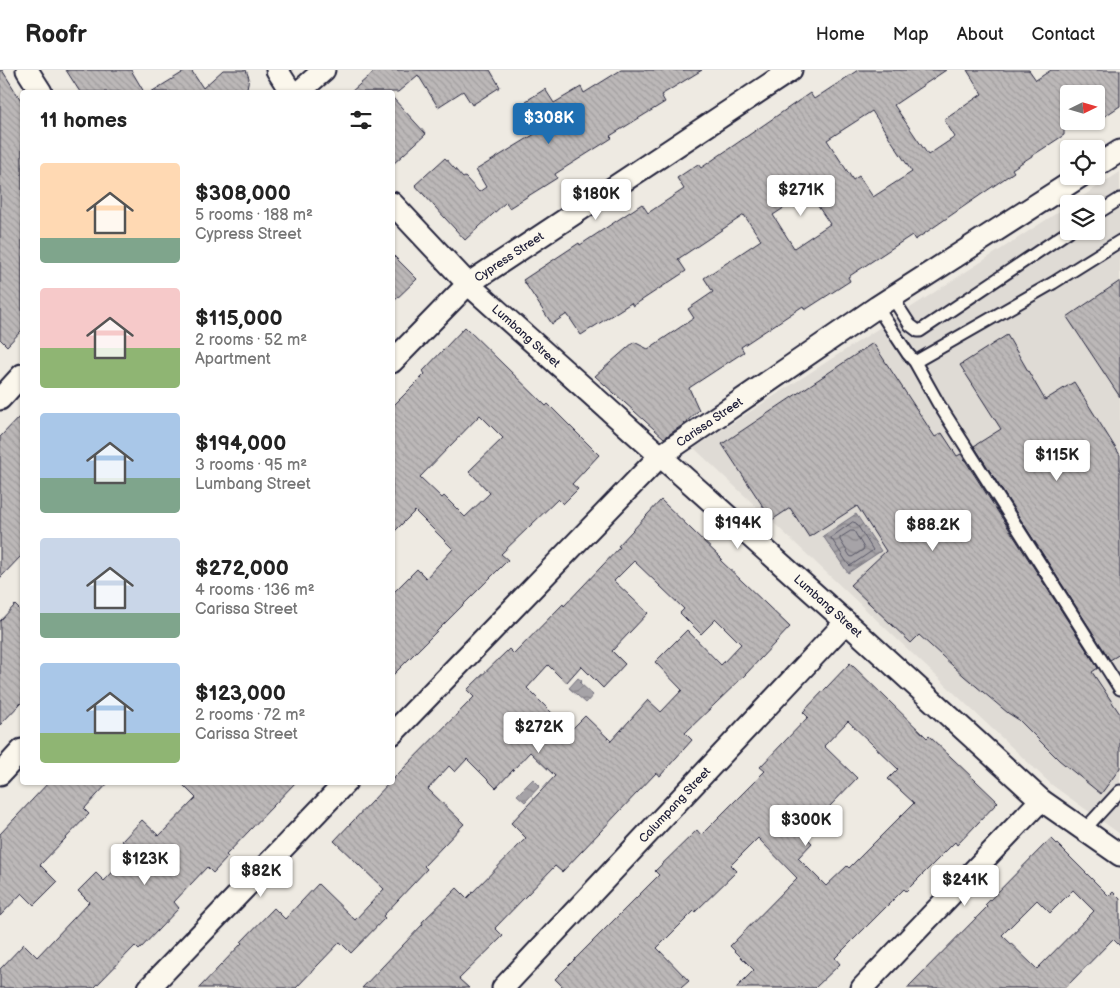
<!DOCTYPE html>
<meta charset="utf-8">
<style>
:root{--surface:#fff;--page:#f6f6f6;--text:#222;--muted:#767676;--line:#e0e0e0;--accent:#1f6fb2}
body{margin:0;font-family:"Balsamiq Sans",sans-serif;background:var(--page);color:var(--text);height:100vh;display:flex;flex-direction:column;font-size:19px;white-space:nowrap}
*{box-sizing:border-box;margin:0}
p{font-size:16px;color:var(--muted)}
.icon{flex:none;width:28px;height:28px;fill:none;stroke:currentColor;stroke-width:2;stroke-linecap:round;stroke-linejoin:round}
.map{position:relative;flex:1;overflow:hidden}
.sheet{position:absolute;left:20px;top:20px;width:375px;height:695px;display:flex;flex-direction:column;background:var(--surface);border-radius:5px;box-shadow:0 1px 4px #0004}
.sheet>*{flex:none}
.needle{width:32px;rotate:85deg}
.fabs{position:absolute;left:1060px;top:15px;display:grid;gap:10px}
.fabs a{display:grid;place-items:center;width:45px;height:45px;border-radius:5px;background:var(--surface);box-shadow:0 1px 4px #0004;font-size:25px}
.price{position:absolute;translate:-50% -42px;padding:0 11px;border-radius:5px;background:#fff;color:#222;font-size:16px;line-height:32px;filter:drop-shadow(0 1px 2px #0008)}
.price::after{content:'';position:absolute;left:50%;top:30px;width:15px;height:11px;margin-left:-8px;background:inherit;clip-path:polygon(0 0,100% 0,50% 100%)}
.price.active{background:var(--accent);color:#fff}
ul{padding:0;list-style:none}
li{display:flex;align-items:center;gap:15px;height:125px;padding:0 20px}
li span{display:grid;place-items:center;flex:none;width:140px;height:100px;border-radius:5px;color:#555}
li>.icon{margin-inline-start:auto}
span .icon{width:60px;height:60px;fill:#fffc;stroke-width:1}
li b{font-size:21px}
h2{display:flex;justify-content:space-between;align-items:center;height:60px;padding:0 20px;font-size:21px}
header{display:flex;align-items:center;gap:30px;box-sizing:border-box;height:70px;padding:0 25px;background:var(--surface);border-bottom:1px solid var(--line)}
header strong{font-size:24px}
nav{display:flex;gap:28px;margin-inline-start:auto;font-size:18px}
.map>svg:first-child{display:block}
.built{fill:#dfdbd5}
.water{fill:url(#water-waves);stroke:#716f7c}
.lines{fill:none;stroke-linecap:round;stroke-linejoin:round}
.shore{stroke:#575666;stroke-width:1}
.building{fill:url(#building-back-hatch);stroke:#22223b;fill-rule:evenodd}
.service-casing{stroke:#22223b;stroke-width:15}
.minor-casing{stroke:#22223b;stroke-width:25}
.service{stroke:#fbf7ec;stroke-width:11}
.minor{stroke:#fbf7ec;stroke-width:21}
.labels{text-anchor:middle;stroke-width:4;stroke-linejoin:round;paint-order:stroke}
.street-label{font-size:12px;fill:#22223b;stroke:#fbf7ec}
</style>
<header>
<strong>Roofr</strong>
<nav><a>Home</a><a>Map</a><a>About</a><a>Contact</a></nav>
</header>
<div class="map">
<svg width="1120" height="918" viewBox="0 0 1120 918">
<defs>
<pattern id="water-waves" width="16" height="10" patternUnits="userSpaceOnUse" patternTransform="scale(1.25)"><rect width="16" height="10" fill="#a6a3a7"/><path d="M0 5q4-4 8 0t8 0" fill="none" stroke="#878489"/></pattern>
<pattern id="building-back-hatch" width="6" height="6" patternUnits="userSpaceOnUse" patternTransform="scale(1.25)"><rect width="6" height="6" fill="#bcb8b8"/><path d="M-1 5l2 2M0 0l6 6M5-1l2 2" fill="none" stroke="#a19e9f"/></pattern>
</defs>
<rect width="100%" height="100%" fill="#eeeae2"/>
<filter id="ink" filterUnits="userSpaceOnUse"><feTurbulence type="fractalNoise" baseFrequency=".02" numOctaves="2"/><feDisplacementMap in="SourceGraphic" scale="10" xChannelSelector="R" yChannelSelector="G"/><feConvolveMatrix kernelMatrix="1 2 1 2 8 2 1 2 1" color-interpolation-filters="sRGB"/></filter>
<g filter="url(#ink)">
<!-- built -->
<path class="built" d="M1120,102V764L1052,715L694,378L1069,135V161H1096V134H1071Z"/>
<!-- water -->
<path class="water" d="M856,444L881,481L848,503L823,466Z
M578,608L582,611L580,613L593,625L586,633L569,618Z
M533,709L540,716L525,732L517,725Z"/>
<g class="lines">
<!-- shore -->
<path class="shore" d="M853,452L856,453L873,480L872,481L850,496L848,494L831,468Z
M851,461H854L864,478L863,480L852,487L850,486L840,470V468Z"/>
</g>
<!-- building -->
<path class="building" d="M0,0H2L22,32V260L7,276L0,269Z
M66,0H131L144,22H80Z
M187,0H191L203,18L223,0H246L249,8L247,18L244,22H151Z
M376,0H490L500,17L472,35L463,21L438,37L418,5L398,22H351Z
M621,0H702L661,25L665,32L610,66L612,68L555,104L557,108L509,138L506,132L465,170L415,115L445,88L463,108L465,107L479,122L486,117L476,100L543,59L526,31L545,19L554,33L581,17L584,23Z
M858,0H946L894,35L928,85L955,67L944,50L982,24L967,0H1029L1036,10L1051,0H1120V36L1096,52V24H1069V43L1064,36V65L1012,99L1014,102L915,170L912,165L848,207L850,211L805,240L803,236L741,277L744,282L689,318L699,340L684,354L664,368L595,306L634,272L648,279L694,248L688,239L713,222L704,208L761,170L744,145L678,189L686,201L633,236L631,233L581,265L567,244L552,254L523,210L579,173L580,175L642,134L648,143L684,119L677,108L698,94L701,98L810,23L814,29ZM872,41L912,102L873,127L859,106L853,110L827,70ZM807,123L808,124L809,123L830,154L794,178L773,145Z
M392,27L426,64L392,95Z
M392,184L417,209L392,233Z
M1120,211V327L1067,247Z
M465,257L546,336L548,334L599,385L572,414L578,419L563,434L558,429L501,484L508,490L392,606V524L417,499L426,508L453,479L415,441L392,464V337L425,304L423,301ZM480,345L503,368L469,401L490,423L465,447L444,426L442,428L420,407Z
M1007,265L1045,330L1074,312L1120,385V584L1110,590L974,376L1001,359L960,295Z
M873,273L935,367L942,363L957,386L961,384L1098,598L1092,602L1120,644V698L1101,724L1059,690L1019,650L1008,643L964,606L919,565L911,573L850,515L886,481L857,436L809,467L790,438L772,450L722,374Z
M22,344V485L0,508V367Z
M661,430L722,489L720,490L790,557L745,605L685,663L692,670L660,706L656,703L562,802L555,796L495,858L503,866L459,909L469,918H362L423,854L422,852L457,818L467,828L526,768L511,753L555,706L530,682L496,718L467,689L455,702L449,696L428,719L464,754L424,796L427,799L383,846L385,848L351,883L340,872L296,918H199L242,873L241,872L274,838L285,849L318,814L355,850L384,819L334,771L390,712H392V710L474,627L467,620L509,579L514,584L563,534L564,536L620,477L618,476ZM634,491L684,539L680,543L701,564L716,549L741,574L721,595L687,560L655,592L682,620L661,642L648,630L611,671L585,646L570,661L527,618L548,595L566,613L581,596L603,618L625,594L612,581L648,543L614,511Z
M15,535L22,542V632L0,655V551Z
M850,593L927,668L929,666L998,732L957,775L955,772L906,821L904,819L835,888L840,894L815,918H736L754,900L730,876L797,808L758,768L731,795L737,801L695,842L694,841L657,878L689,911L681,918H564L555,909L659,805L655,801L697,760L701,765L765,701L760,697L808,647L803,642ZM848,651L898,699L888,709L914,733L849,798L847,796L826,816L798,788L812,773L803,764L857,708L824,676Z
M49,712H109L84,739L89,744L40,795L57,812L34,835L22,823L0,846V764Z
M180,712H296L226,785L228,787L213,803L207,797L174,832L179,838L139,880L135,876L94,918H0V899L24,874L37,887L89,832L78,821L96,803L104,811L133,781L122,771L142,750L159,766L196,728Z
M1051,768L1109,826L1113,822L1120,829V876L1113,869L1065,918H907L987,837L985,835ZM1073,820L1094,841L1037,899L1002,865L1037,830L1050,843Z"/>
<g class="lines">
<!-- service casing -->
<g class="service-casing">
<path id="service" d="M1096,144L1120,129
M892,227L910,255L918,261H920L1069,161
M877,237L908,284L915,292L1053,213L1120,171
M915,292L938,333L1120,619
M1084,760L1120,721"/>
</g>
<!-- minor casing -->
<g class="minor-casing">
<g id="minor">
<path d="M27,0L41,22"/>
<path d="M277,0L291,22"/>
<path d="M299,22L324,0"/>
<path d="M1096,96L1120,81"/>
<path id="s1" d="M392,133L468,214L846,552L1041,730L1120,785"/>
<path id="s2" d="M392,292L468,214L791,0"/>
<path d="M0,329L22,305"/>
<path id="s3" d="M392,664L660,386L877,237L1081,106"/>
<path d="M0,704L22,680"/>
<path d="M149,918L346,712"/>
<path id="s4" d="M503,918L846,552"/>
<path d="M862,918L1041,730"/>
</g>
</g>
<!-- service -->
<use href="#service" class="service"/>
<!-- minor -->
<use href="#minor" class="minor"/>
</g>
</g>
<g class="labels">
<!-- street labels -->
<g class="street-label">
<text dy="4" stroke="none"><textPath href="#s2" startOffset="158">Cypress Street</textPath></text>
<text dy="4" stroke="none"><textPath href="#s1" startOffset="189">Lumbang Street</textPath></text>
<text dy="4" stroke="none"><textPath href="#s3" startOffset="446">Carissa Street</textPath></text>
<text dy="4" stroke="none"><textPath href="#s1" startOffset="594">Lumbang Street</textPath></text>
<text dy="4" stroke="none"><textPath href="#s4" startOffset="251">Calumpang Street</textPath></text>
</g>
</g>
</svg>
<div class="fabs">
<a><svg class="needle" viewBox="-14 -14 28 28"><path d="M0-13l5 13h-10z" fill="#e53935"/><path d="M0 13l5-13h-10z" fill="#767676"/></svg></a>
<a><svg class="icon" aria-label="locate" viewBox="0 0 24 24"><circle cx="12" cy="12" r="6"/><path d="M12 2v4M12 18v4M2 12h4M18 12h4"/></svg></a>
<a><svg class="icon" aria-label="layers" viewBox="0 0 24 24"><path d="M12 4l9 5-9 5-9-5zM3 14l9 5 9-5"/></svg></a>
</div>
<b class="price active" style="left:549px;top:75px">$308K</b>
<b class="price" style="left:801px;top:147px">$271K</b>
<b class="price" style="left:596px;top:151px">$180K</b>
<b class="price" style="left:1057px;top:412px">$115K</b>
<b class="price" style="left:738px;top:480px">$194K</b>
<b class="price" style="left:933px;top:482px">$88.2K</b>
<b class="price" style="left:539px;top:684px">$272K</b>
<b class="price" style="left:806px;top:777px">$300K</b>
<b class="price" style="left:145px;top:816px">$123K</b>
<b class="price" style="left:261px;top:828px">$82K</b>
<b class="price" style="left:965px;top:837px">$241K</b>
<section class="sheet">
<h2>11 homes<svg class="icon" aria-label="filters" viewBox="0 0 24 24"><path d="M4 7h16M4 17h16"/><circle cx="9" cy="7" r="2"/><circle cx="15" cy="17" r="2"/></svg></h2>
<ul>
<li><span style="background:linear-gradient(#ffd9b3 75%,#7fa58c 0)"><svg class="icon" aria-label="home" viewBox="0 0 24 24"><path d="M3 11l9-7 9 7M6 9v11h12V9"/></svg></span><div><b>$308,000</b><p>5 rooms · 188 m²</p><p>Cypress Street</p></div></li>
<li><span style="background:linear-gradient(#f6c9c9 60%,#8fb573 0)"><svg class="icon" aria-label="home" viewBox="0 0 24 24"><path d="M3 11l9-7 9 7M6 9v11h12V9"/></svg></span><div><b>$115,000</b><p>2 rooms · 52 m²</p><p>Apartment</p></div></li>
<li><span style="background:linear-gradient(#a9c7e8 65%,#7fa58c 0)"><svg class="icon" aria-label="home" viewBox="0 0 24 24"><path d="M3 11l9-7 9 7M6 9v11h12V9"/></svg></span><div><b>$194,000</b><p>3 rooms · 95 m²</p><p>Lumbang Street</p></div></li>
<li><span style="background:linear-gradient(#c9d6e8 75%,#7fa58c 0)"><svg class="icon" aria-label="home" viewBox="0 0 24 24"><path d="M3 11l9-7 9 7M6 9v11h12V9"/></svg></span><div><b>$272,000</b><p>4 rooms · 136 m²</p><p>Carissa Street</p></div></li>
<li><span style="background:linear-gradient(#a9c7e8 70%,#8fb573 0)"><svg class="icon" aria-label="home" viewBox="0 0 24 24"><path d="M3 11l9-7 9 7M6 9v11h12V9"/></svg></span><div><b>$123,000</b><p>2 rooms · 72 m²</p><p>Carissa Street</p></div></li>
</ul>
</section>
</div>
